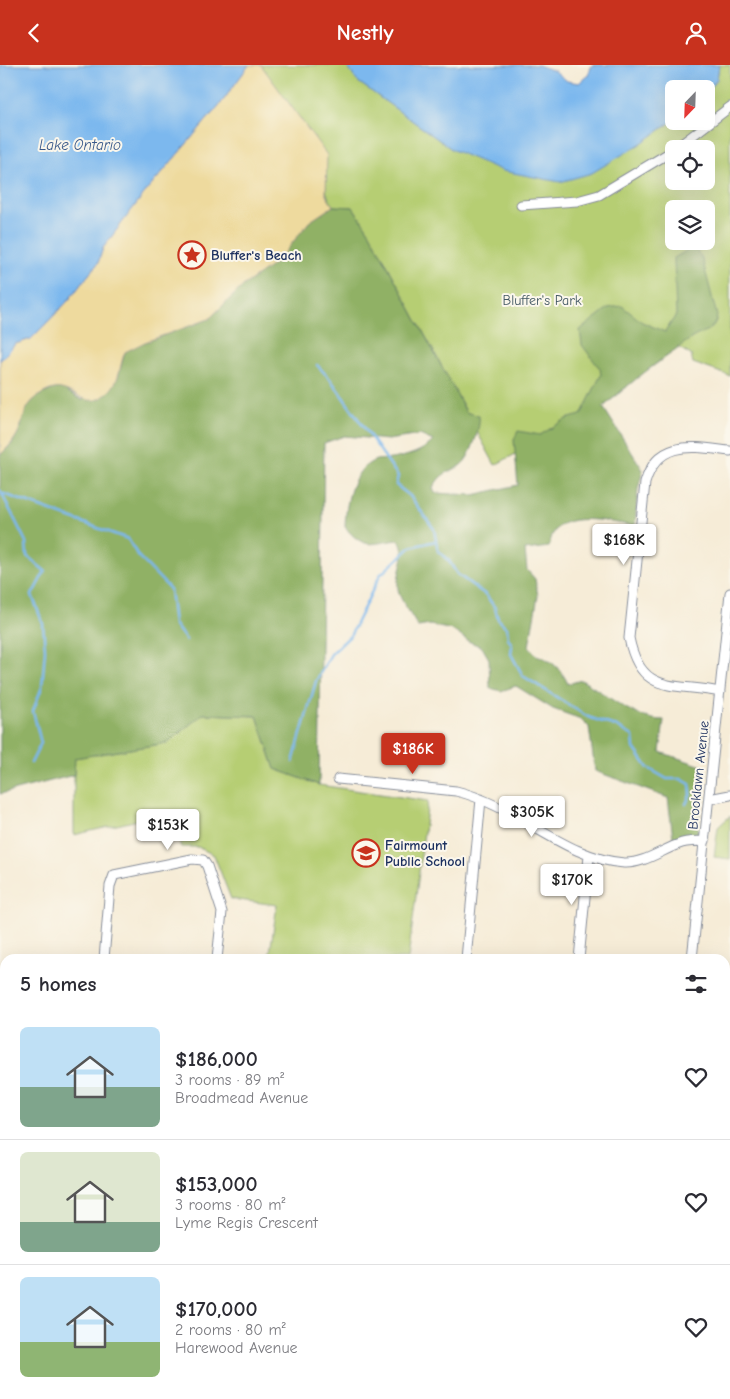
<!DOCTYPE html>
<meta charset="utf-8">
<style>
:root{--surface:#fff;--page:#f7f7f7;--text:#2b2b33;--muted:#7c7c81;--line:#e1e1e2;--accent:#c8321e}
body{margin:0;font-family:"Comic Neue",sans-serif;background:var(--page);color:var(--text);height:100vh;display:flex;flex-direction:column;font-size:19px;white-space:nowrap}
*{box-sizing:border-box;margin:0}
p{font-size:16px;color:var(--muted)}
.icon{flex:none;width:28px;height:28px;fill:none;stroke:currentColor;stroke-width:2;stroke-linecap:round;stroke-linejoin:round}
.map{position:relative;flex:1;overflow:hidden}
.sheet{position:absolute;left:0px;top:889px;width:730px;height:446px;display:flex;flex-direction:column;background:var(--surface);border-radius:15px 15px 0 0;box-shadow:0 5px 20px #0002}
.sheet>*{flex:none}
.needle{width:32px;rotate:203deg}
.controls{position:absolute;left:665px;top:15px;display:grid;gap:10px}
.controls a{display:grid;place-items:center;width:50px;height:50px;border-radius:8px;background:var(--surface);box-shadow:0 5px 20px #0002;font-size:25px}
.price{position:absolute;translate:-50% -42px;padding:0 11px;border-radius:5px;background:#fff;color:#222;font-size:16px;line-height:32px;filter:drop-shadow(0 1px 2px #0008)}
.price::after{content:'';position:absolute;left:50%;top:30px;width:15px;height:11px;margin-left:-8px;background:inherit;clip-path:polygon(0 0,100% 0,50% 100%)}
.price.current{background:var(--accent);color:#fff}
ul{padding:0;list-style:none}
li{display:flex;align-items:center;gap:15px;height:125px;padding:0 20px}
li+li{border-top:1px solid var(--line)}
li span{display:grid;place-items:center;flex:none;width:140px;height:100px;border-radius:8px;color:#555}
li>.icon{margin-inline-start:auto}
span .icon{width:60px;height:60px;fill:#fffc;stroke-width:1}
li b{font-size:21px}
h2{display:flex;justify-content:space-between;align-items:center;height:60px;padding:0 20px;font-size:21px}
header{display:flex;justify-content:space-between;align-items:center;height:65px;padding:0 20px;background:var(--accent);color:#fff;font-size:22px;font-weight:600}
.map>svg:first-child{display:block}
.green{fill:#b6ce73;stroke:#687e68;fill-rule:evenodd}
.forest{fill:#90b165;stroke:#567062}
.sand{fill:#eeda9e;stroke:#84847e}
.water{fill:#7cb8ee;stroke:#4c74a6}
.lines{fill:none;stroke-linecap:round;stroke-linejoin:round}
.stream{stroke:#7cb8ee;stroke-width:2.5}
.minor-casing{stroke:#888e9a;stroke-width:11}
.minor{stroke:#fff;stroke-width:9}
.labels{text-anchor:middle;stroke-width:4;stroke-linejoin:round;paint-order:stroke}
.poi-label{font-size:14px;font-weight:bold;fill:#1b2f5e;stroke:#fbf7ec;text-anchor:start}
.park-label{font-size:14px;fill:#425763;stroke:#fbf7ec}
.street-label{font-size:14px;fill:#1b2f5e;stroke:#fbf7ec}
.water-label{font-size:15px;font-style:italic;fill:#385889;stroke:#fbf7ec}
</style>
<header><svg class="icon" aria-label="back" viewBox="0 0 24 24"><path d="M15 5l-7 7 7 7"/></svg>Nestly<svg class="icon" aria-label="person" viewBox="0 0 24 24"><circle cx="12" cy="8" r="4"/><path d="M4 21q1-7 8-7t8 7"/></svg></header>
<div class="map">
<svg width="730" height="1334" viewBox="0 0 730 1334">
<rect width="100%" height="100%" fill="#fbf7ec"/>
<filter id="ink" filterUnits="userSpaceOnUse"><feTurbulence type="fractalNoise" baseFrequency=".02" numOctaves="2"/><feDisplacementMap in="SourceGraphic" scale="10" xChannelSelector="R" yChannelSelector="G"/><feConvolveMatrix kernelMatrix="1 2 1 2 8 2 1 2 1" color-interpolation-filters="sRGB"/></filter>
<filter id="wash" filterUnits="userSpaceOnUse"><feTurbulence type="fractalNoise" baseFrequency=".0096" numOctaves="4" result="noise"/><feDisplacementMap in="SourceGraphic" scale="20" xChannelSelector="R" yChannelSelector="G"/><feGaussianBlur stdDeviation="1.12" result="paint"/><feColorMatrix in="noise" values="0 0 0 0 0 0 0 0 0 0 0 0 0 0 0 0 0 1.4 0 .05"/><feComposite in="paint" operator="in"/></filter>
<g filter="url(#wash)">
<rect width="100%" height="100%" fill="#f6ecd7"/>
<!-- green -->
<path class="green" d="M261,0H346L357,16L453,85L640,79L674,55L706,56V28L717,14L719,0H730V311L693,298L691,290L679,283L639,311L603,342L495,400L370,168L353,142L333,141C327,132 326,126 325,115ZM674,84H706V116H674ZM674,144H706V176H674Z
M203,649L257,651L275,704L319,720L428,736L408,894H269L277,840L231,834L214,790L198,782H181L168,748L74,770V693L167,678Z
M730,751V794L714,792L718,762Z"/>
<!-- forest -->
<path class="forest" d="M333,141L353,142L370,168L466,347L479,351C481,361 472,387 465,396C455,408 443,403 433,423L435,428L473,430L518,420L514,375L518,366L540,370L566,354L581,350L601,310L600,304L582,280L580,265L608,243L622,241L642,257L665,267L676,250L674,193L691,183L695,184L702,193L717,251C715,266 703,266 692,273C661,294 631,317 603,342L643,405L638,424L635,461C614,458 567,445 554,467C551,471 550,478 549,482L525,485L527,505L535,514L538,531L529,581L536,590C551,594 562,605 568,619L581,615C606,628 635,656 664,655L660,687L702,701L698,769L673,773L668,733L595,706L589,662L581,654L553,644L516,621L501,626L490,623L489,594L482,582L468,576L452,565L430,560L418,562C412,551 400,536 398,524C396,506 409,492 399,475C371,478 365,486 345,462C346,438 351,404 376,395C381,394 386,395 391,394C406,392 424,386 433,376L420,370L388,375L344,371L324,378L319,720L275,704L257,651L203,649L167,678L75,693L74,710L0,729V390L12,379L21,362L24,346L36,332L54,324L61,323L82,335L118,312L125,287L134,281L209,254L244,220L277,197L309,157Z"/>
<!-- sand -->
<path class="sand" d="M249,0H261L327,90L326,130L333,141L309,157L277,197L244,220L209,254L145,277L125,287C120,299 120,313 112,323C92,348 80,328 61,324C54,322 42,328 36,333C25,341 25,351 20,363C16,374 9,382 0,390V296L15,279L31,274L67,237L98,198L103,183L143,130L222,37Z"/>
<!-- water -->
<path class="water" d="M0,0H249L222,37L143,130L103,183L98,198L67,237L31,274L15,279L0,296Z
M346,0H538L555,6L567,16L579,18L588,10L592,0H719L717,14L706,28V24H674V55L640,79L592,108L560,117L503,106L453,85L357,16Z"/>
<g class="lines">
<!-- stream -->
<path class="stream" d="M317,300L331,315L398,411L396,420L410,431L434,464L438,486L449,496L457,509L486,530L495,543L498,554L507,563L508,573L512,580L511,589L523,611L588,652L615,661L633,671L634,683L648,703L667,714H681L690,719L691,728L686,739
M0,425L26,477L27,491L45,506L32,530L43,559L45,585L42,622L33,646L41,678L31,698
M4,429L128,474L138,491L170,524L174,559L186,575
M293,697L316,616L331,589L350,571L380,510L411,482L435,476"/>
</g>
</g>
<g filter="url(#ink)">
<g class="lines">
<!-- minor casing -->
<g class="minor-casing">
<path id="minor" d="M675,84L730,42
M521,140L577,136L599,130L674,85
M720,627C675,617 641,632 629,573L645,418C658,373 694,382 730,386
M338,714L456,726C516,740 565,794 624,798C644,799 663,784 682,778C689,776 697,776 705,776
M709,734L730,730
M104,894L110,821L114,810L192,794L203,795L207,801L222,847L217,894
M466,894L481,734
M579,894L589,791
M692,894L730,528
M0,957H5
M725,1097L730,1098
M109,1330L110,1334
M201,1334V1330
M308,1334V1330
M420,1334V1330
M531,1334V1330
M644,1334L645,1330"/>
</g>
<!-- minor -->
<use href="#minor" class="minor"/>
</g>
</g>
<!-- icons -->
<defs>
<g id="sight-ring" transform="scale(1.4375)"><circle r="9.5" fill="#fbf7ec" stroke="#c8321e" stroke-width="1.5"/><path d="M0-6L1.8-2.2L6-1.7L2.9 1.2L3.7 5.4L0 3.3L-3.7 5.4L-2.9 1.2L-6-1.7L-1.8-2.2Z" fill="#c8321e"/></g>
<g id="school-ring" transform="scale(1.4375)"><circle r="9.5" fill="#fbf7ec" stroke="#c8321e" stroke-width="1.5"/><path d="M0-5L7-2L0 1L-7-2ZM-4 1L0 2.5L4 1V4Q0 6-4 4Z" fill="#c8321e"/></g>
</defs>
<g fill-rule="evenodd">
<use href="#sight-ring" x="192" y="190"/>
<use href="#school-ring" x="366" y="788"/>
</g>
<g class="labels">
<!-- poi labels -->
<g class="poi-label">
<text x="211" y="195">Bluffer's Beach</text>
<text x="385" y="785">Fairmount<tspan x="385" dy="16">Public School</tspan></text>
</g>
<!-- park labels -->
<g class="park-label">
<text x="542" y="240">Bluffer's Park</text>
</g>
<!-- street labels -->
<g class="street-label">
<text transform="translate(698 710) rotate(-84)" y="5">Brooklawn Avenue</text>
</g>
<!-- water labels -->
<g class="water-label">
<text x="80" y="85">Lake Ontario</text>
</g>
</g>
</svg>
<div class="controls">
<a><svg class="needle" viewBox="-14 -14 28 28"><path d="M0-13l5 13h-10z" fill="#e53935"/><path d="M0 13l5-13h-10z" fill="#7c7c81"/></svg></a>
<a><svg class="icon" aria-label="locate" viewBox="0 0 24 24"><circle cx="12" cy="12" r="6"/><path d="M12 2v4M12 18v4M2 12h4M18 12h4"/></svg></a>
<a><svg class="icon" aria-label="layers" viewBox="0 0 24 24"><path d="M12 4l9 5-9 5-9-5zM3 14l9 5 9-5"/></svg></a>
</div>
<b class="price" style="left:624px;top:501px">$168K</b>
<b class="price current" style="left:413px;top:710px">$186K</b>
<b class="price" style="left:532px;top:773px">$305K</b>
<b class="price" style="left:168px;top:786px">$153K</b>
<b class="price" style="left:572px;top:841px">$170K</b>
<section class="sheet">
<h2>5 homes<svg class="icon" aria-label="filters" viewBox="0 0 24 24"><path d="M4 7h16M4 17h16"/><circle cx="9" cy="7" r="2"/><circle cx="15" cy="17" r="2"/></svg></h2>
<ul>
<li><span style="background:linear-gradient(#bfe0f5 60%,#7fa58c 0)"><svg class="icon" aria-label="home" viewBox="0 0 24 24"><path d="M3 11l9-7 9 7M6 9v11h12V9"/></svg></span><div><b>$186,000</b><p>3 rooms · 89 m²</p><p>Broadmead Avenue</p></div><svg class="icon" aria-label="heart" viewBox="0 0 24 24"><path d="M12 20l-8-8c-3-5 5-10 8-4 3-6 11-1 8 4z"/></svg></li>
<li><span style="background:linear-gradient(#dfe7d0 70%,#7fa58c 0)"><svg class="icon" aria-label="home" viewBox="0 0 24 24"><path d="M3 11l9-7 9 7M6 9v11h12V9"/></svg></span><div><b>$153,000</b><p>3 rooms · 80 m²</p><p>Lyme Regis Crescent</p></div><svg class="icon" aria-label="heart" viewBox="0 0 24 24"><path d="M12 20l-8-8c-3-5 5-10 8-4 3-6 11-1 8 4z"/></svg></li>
<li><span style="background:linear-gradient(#bfe0f5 65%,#8fb573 0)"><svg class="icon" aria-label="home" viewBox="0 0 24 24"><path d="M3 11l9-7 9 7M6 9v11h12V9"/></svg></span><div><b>$170,000</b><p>2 rooms · 80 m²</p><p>Harewood Avenue</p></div><svg class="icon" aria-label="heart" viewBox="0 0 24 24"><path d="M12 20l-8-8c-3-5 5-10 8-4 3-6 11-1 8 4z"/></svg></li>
</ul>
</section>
</div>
